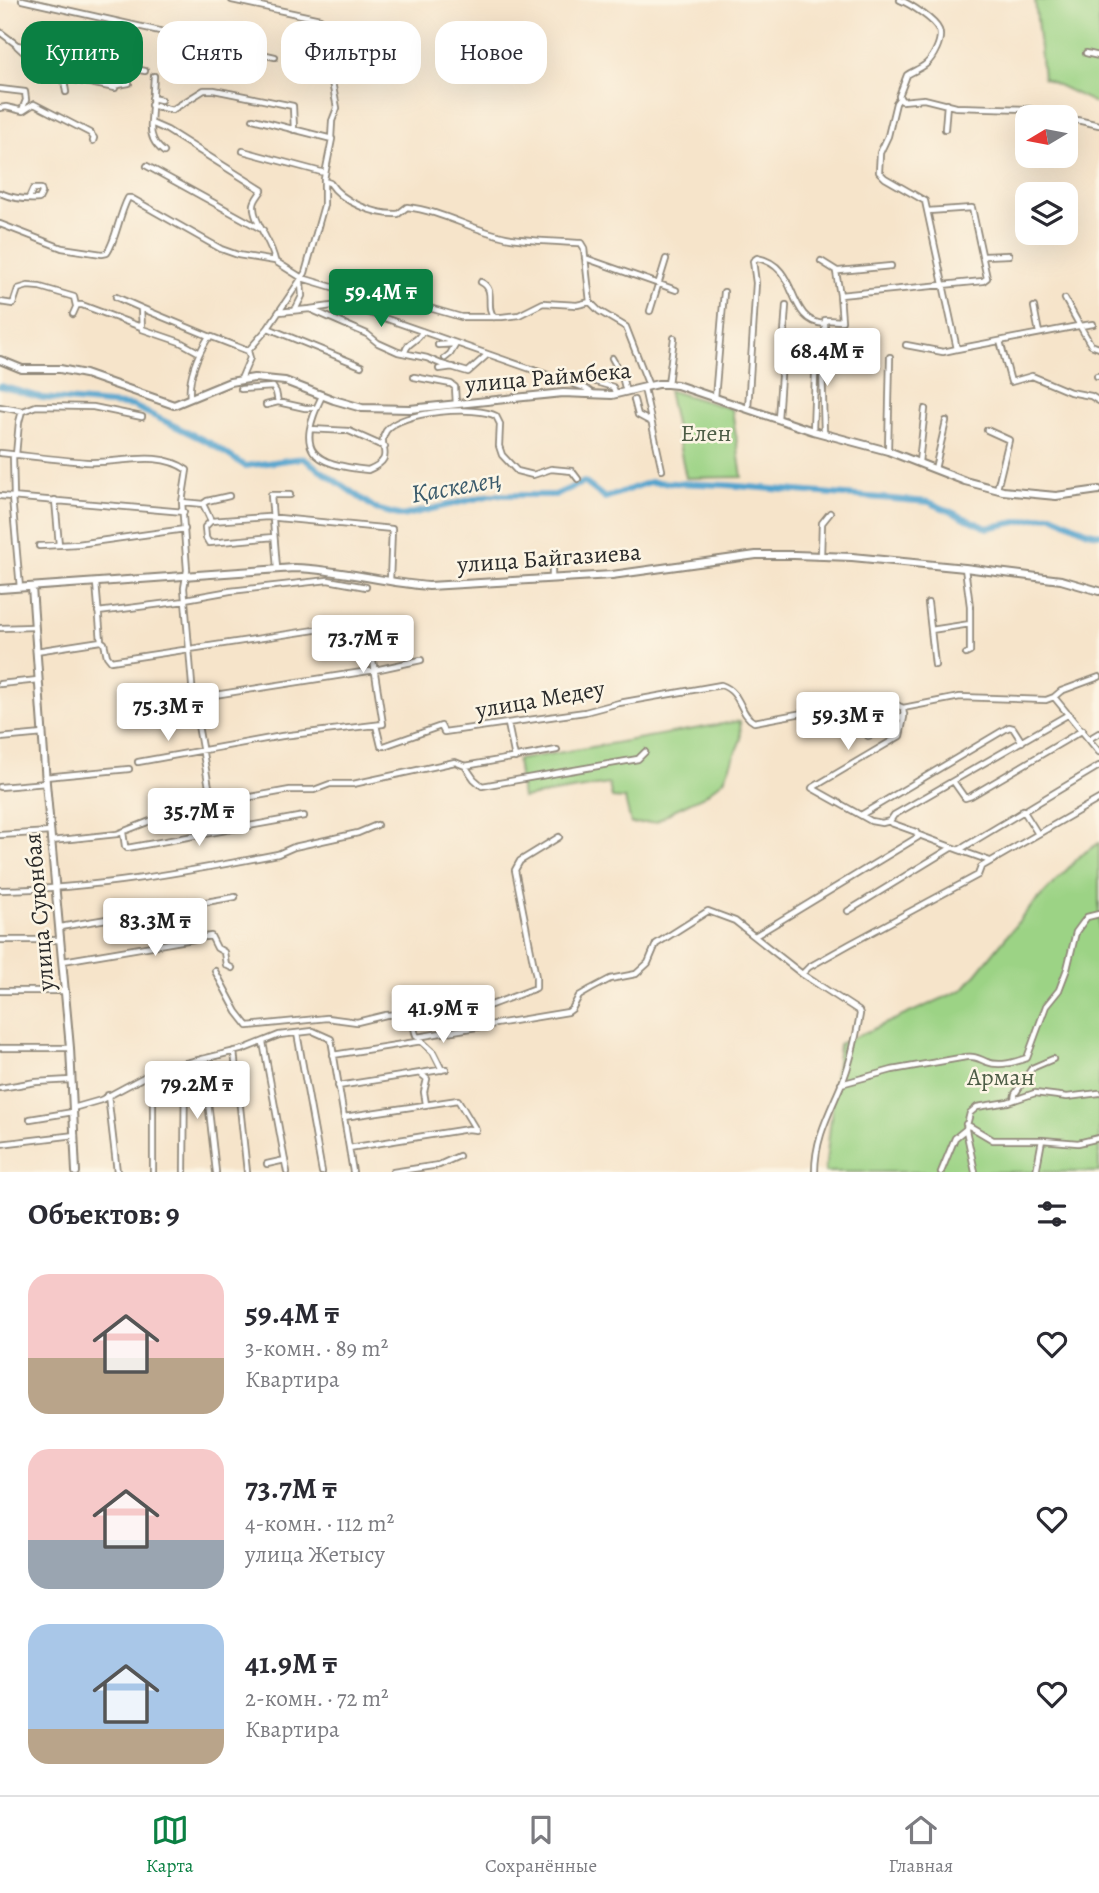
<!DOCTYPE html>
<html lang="ru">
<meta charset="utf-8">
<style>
:root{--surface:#fff;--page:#f7f7f7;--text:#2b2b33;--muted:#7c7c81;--line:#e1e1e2;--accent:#0b8043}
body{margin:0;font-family:Alegreya,serif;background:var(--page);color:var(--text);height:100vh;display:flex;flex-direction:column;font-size:26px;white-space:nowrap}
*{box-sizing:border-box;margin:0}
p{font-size:23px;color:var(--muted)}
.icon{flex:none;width:38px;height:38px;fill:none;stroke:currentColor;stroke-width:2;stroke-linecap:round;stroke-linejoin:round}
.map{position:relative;height:1172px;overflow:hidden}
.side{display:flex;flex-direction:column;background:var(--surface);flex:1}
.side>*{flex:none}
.top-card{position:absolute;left:21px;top:21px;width:700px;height:63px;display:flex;gap:14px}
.needle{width:46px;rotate:260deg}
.buttons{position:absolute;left:1015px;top:105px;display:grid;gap:14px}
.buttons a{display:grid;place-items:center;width:63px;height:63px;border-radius:14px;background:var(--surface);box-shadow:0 7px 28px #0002;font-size:35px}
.price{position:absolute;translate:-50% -60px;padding:0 16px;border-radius:7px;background:#fff;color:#222;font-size:23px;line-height:46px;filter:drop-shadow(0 2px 4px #0008)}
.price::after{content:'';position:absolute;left:50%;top:42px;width:21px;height:16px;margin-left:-10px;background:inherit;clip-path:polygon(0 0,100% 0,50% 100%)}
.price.active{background:var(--accent);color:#fff}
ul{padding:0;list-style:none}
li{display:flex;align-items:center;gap:21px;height:175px;padding:0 28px}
li span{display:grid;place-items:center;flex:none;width:196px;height:140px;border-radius:21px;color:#555}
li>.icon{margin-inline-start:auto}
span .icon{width:84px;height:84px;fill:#fffc;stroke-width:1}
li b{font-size:30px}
h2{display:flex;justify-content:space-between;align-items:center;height:84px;padding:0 28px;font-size:30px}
.tag{padding:0 24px;border-radius:21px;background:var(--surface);box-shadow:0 7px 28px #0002;font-size:24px;line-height:63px}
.tag.active{background:var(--accent);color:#fff}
.tab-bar{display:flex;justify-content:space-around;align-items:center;height:98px;border-top:2px solid var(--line);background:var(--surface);font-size:19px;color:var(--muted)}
.tab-bar a{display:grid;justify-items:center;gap:4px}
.tab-bar .active{color:var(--accent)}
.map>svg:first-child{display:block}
.green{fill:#9cd385;stroke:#647f58;stroke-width:2}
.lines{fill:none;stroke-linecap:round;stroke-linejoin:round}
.river{stroke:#52a3cd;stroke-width:6}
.street-casing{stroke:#90887a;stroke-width:8}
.secondary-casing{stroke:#90887a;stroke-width:10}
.street{stroke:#fff;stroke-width:4.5}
.secondary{stroke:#fff;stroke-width:6}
.labels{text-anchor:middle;stroke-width:5;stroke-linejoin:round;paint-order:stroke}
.street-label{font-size:24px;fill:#2b2b2b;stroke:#fcf5e5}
.park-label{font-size:24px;fill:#4d5d46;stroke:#fcf5e5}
.water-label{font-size:26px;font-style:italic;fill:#3b5b6c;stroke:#fcf5e5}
</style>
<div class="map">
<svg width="1099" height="1172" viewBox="0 0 1099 1172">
<rect width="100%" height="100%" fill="#fcf5e5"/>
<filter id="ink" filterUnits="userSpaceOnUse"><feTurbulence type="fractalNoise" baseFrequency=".0143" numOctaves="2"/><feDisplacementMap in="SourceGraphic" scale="14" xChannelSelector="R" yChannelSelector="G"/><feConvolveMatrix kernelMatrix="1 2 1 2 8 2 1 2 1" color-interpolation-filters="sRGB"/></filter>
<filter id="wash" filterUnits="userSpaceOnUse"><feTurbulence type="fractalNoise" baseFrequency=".00686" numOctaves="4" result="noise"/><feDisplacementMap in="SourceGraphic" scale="28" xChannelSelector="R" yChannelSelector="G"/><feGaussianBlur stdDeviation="1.57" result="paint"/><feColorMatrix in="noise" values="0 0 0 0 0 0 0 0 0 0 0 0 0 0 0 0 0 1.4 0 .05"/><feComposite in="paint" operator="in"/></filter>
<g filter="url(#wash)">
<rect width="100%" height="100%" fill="#f6e4ca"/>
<!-- green -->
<path class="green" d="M1035,0H1099V105L1043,78Z
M668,390L732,409L742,477L686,478Z
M740,721L741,739L724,780L704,796L676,809L656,822L631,824L625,799L612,798L609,784L522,798L517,760Z
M1099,843V1172H825L839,1044L964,989L1027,911L1082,854Z"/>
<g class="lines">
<!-- river -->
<path class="river" d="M0,386L43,398L133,406L210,443L245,466L303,458L376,509L402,516L491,495H555L584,482L605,498L650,482L725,485L929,502L987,528L1052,515L1088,532L1099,534"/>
</g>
</g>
<g filter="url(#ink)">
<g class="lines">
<!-- street casing -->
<g class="street-casing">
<path id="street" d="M22,0L275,57
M232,0L320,19L337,108L332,121L331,139
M900,0C910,4 935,20 939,30C943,40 933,58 926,64C920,69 913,71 907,75L899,96L902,101L924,99L956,107L1028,109L1099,125
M0,32L17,45L145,71
M17,46L30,58L61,79L75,80L115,88
M1086,53L1099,56
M64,80L66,92
M112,86L129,83
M0,89L25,92L26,100L22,110
M152,98L161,100
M899,99L896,103L888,136L880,153L879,172L885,178L925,201L957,349L1078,326H1080L1091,345L1099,348
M151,105L172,110L204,90H214L293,106L294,130
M0,108L6,107L23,111L34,104L90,133L94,138L93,141
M151,123C150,136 154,144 164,152
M945,129L947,104
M243,151L325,173
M147,166L263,230
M324,181L330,183C342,202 375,215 398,214L407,207C443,211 475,232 511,238C533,241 558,242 581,243L584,248L590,302L599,311L626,327L649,386
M0,193C14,199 25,200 39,199L42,193L41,189H33L29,198
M0,224L62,248L102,254L107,253C116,240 119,215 128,198H131L221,249L238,255L275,261C273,244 252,220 254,205C254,200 260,194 262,190L167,130L151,123L154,76
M984,256L1009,255
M585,258L676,290
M275,261L302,278L376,300L433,309L461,317H502L519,315L543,303L577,305L590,302
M821,261L837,271
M481,282C497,290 484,306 494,317
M840,295L836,272L839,271L891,266
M116,297L141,308L142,329L180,342L200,353
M1065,299L1080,326L1093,324
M0,302L13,304L18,289L28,286L40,287L74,297L76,306
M1034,307L1039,333
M141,308L211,337
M310,309L339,305L350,306L585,388L592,393
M295,310L302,296L301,282
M650,311L666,259
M279,312L310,309L367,334L378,343L398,352L427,358L441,364L468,372L487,355
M73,314L77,305H82L141,327
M268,328L361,366
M1000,341L1011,382L1032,376L1070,392L1091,396L1099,401
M438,345L455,344
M906,345L943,352L957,349
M405,352C407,341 419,342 422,331
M445,358L450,354L456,344
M612,358L622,376L626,392
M439,369L453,367
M1097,376H1099
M414,377L451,384L455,387L456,404
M241,379L250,358L248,351
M589,380L613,387L616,394
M668,384L674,338
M644,388L662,470
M241,389L273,387L276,392L278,402
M322,396C295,451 311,464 368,470C399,457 375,448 386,431C400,411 477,405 496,416L500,424L499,446L502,455L517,471L533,475L551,469L572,471L578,479
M190,398C188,377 197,356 208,338L212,337L248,351L268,328L305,273L324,205V179L332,139L253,119
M715,398L724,292
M634,400L638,415L651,422
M266,405L278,402L305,408H317
M0,407L23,411L36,406L93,407L142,417
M748,409L756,283L753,261L757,258C801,266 785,322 825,324
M778,419L786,305
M310,429L349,431L385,447
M987,430L1009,440L997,489
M813,431L816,345
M824,433L822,364L825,355V320L842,321L840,295L983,281L987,278L972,208L928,211
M888,451L890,357
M0,453C29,456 58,460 86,462C119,464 158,449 187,470L182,502L187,570L184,588L193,697L212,804
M13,455L14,497
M16,455L19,422L22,411
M919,462L925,409
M935,469L946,421
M0,496L184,512
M12,497L20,588
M55,500L59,545
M182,502L203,504L207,501L229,496
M203,504L211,521
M211,521L268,517L392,529L390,581
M211,521L205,527L206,538L209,543L274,537
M39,546L78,544L185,529
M821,556L822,523L830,513
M277,568L271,495H290
M965,568L970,606V652L966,654
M552,578V569
M96,583L101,641L104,643L107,656L111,661L367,622L383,724L282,736L138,762
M185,599L230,591L328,580L366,587
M928,603L935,665
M98,612L185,601
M0,628L34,627
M931,630L970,624
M36,651L101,641
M1099,677L1061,691L1054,697L1099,752
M0,684L38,680
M125,709L375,670L421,660
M508,724L515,758
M376,725L381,746H384L441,726L444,732L585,712L619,703L721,685C742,692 739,714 754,722L883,698L903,708L960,697L1046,700L1054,697
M868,736L887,730L904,714
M0,738L43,734
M1089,739L1099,733
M465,766L474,779L482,786L638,759L645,752
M45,777L129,769
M953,781L965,798L971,796L1083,730
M0,787L46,783
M1023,810L1038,834
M861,815L1009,727L1013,728L1022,742
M890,821L882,823L871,821L812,788L900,736L904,717L903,708
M123,832L125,846L127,848L304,816
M0,835L51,832
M919,835L959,850
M559,837L520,861L515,870L536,977V988L467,1014L419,1013C413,1018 413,1030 417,1037L568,1012L572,1009L579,996L591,989L610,979L636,974L648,963L656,944L708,911L735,921L802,974
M51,841L117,834L163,816L212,804L290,790H314L330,784H353L455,762L465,766L557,750
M990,861L959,850L1099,766
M0,890C94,889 186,872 278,854L294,847L358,833L377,825
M848,911L951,848
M60,927L235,897
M755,936L918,837L916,832L891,823L890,821L894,815L1069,714
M0,940H60
M63,961L211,936L217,948L224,952L226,965L232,968
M215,971L237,1012L248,1026L327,1018L357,1022L386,1015L418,1013
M0,991H65
M297,1033L322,1172
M420,1040L433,1052L442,1070
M263,1042L287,1172
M0,1048H70
M234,1051L247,1172
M333,1055L422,1041
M201,1059L204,1066L216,1172
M153,1073V1172
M421,1074L427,1079L424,1092L426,1104
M841,1084L892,1070L966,1057C976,1056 979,1059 987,1062C1000,1067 1015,1062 1027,1058L1046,1006L1059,990L1067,969L1076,932L1087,917L1099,914
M338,1086L446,1069
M0,1088L36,1082L71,1080
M108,1095L117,1172
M1014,1100L1015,1094L1032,1068L1053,1059
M73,1108L101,1100L157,1070L244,1049L279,1035L313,1031L331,1039L353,1172
M344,1117L458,1100L476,1130L468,1129L349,1148
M30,1119L73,1112
M966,1124L993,1140H1042L1036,1172
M966,1130L975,1172
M1042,1140L1078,1143L1099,1138
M0,1144L75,1135
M267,1164L285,1160
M184,1172L185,1063
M393,1172L439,1165L459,1156
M815,1172C815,1138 829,1114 842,1083C851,1062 856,1037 860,1014L859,1011L802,974L809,967L850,944L978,875L981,867L1099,799
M941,1172L955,1138L966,1129L970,1113L977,1107L1008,1102L1035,1093L1067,1097L1099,1093"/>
</g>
<!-- secondary casing -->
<g class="secondary-casing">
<path id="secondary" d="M0,360L22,369H60L85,374L174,405L230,382L254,378L285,381L334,400L362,408L410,409L563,393L612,395L658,384H667L677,385L813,431L888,451L965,481L1003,491L1056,496L1099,490
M32,587L46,783L70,1048L76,1172
M0,589L294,568C340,569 384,583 429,586L612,575L756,555H794L852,557L965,568L1061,580L1099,591"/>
</g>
<!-- street -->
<use href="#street" class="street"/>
<!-- secondary -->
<use href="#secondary" class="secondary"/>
</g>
</g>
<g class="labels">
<!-- street labels -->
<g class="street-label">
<text transform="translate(548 377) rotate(-5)" y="8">улица Раймбека</text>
<text transform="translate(549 558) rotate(-4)" y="8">улица Байгазиева</text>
<text transform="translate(540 699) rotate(-10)" y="8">улица Медеу</text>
<text transform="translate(39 912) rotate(-95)" y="8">улица Суюнбая</text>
</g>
<!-- park labels -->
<g class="park-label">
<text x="706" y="441">Елен</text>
<text x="1001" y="1085">Арман</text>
</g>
<!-- water labels -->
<g class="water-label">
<text transform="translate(456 486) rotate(-10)" y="9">Қаскелең</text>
</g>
</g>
</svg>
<div class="buttons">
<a><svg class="needle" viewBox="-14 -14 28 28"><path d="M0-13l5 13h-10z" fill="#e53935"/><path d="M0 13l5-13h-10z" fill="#7c7c81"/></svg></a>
<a><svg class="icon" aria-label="layers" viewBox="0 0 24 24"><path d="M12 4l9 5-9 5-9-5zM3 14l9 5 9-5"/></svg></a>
</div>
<b class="price active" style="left:381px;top:329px">59.4M ₸</b>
<b class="price" style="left:827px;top:388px">68.4M ₸</b>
<b class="price" style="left:363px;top:675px">73.7M ₸</b>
<b class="price" style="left:168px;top:743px">75.3M ₸</b>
<b class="price" style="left:848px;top:752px">59.3M ₸</b>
<b class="price" style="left:199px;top:848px">35.7M ₸</b>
<b class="price" style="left:155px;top:958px">83.3M ₸</b>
<b class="price" style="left:443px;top:1045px">41.9M ₸</b>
<b class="price" style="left:197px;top:1121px">79.2M ₸</b>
<div class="top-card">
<a class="tag active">Купить</a>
<a class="tag">Снять</a>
<a class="tag">Фильтры</a>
<a class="tag">Новое</a>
</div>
</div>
<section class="side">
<h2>Объектов: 9<svg class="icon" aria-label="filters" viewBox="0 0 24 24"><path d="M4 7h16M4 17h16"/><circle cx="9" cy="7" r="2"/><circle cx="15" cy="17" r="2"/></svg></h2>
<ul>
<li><span style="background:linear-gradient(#f6c9c9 60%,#b9a48a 0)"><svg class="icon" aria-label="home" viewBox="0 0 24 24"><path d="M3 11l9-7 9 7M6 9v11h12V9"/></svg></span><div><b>59.4M ₸</b><p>3-комн. · 89 m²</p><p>Квартира</p></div><svg class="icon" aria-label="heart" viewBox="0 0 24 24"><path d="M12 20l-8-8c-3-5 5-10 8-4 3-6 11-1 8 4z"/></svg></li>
<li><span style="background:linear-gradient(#f6c9c9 65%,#9aa5b1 0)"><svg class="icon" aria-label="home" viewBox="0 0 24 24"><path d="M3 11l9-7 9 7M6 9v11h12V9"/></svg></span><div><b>73.7M ₸</b><p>4-комн. · 112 m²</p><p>улица Жетысу</p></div><svg class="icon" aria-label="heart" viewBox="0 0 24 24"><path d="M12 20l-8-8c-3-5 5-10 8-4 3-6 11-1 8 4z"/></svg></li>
<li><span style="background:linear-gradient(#a9c7e8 75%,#b9a48a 0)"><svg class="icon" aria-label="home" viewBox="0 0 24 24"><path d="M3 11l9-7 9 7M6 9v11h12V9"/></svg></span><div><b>41.9M ₸</b><p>2-комн. · 72 m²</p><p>Квартира</p></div><svg class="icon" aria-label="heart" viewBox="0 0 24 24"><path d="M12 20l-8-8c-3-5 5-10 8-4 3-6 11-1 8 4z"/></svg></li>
</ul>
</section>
<nav class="tab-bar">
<a class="active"><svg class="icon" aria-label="map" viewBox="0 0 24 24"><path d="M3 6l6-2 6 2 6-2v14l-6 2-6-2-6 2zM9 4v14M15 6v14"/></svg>Карта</a>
<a><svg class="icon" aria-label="saved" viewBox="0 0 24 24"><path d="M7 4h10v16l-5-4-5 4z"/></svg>Сохранённые</a>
<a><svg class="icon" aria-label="home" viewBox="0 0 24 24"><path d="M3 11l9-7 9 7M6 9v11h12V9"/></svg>Главная</a>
</nav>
